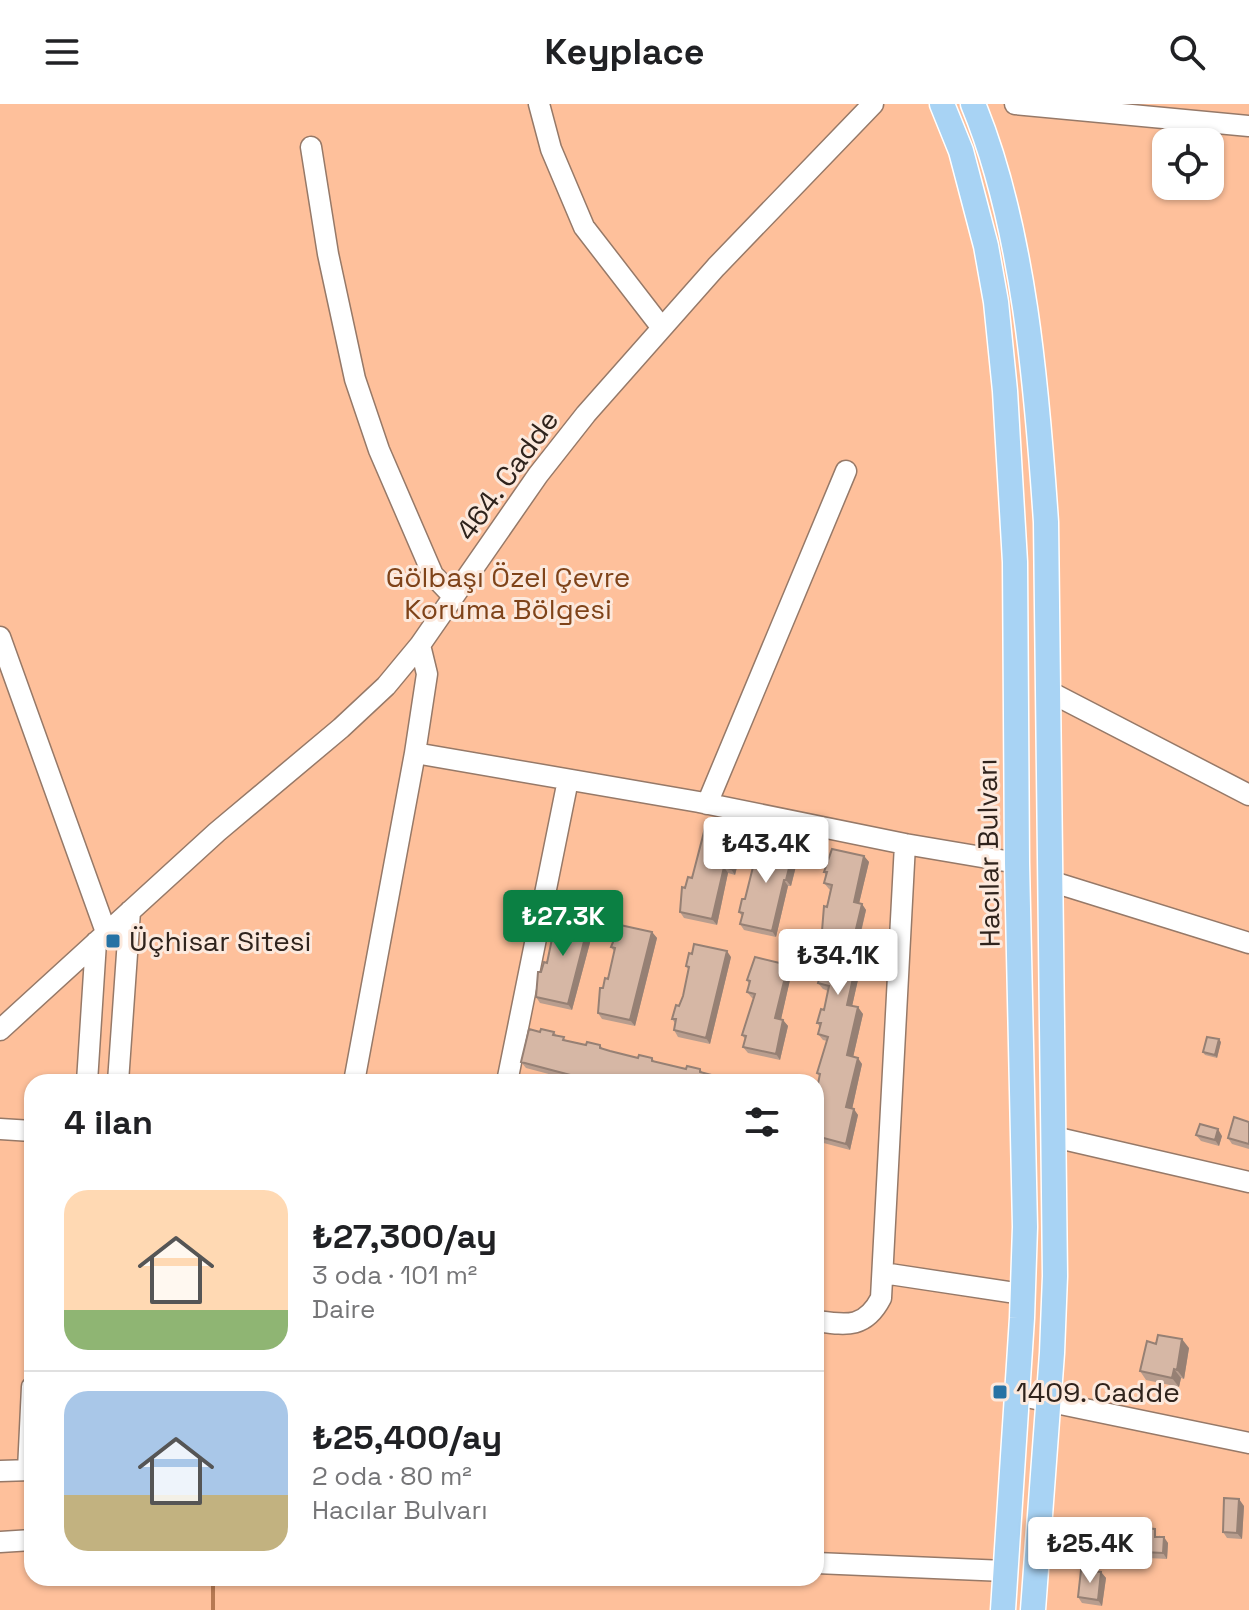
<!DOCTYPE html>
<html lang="tr">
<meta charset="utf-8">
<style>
:root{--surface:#fff;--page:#f2f2f2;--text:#202124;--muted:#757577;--line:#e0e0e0;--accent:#0b8043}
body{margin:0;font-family:"Space Grotesk",sans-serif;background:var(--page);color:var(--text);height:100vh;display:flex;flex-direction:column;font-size:30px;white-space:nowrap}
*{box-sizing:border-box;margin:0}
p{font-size:26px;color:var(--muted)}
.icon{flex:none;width:44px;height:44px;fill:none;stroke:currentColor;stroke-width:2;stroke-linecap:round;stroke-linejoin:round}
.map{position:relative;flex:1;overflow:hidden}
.drawer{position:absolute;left:24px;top:970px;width:800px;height:512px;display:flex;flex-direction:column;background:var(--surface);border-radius:24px;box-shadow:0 2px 6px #0004}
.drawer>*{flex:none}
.tools{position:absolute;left:1152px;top:24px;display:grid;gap:16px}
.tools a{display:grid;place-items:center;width:72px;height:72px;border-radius:16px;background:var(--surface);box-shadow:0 2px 6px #0004;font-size:40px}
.price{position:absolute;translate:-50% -68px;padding:0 18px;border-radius:8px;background:#fff;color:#222;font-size:26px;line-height:52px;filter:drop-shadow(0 2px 4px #0008)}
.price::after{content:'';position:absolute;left:50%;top:48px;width:24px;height:18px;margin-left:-12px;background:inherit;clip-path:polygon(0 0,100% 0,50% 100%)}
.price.current{background:var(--accent);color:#fff}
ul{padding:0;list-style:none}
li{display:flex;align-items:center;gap:24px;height:200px;padding:0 40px}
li+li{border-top:2px solid var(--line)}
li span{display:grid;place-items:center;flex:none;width:224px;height:160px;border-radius:24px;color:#555}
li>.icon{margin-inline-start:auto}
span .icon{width:96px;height:96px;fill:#fffc;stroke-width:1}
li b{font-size:34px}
h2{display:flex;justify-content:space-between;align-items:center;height:96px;padding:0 40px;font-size:34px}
header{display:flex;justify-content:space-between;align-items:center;height:104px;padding:0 40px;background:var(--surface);font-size:36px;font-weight:800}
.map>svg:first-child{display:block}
.green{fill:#fec09b;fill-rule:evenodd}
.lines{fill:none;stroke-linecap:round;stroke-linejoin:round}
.stream{stroke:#b67952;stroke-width:4}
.minor-casing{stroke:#967968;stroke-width:23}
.major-casing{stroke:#fff;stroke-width:27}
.minor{stroke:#fff;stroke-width:20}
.major{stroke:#a8d3f4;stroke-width:24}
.wall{fill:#b89d8e}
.shaded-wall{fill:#968074}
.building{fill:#d6b7a5;stroke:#968074;stroke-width:2}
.poi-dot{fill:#2672a4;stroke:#fce9dd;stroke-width:3}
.labels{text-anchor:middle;stroke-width:6;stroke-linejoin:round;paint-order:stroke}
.street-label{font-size:28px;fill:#2f231c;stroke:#fce9dd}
.park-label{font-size:28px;fill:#7f4319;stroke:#fce9dd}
.poi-label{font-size:28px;fill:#2f231c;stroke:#fce9dd;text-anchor:start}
</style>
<header><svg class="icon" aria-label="menu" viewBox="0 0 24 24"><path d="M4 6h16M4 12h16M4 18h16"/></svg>Keyplace<svg class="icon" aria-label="search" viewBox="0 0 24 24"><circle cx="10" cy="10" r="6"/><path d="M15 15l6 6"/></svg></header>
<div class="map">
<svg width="1249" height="1506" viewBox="0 0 1249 1506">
<rect width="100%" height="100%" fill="#f8d9c6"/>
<!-- green -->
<path class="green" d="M0,0H1249V1506H0ZM1166,38H1210V82H1166ZM32,978H816V1474H32Z"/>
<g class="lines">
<!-- stream -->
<path class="stream" d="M213,1506V1474"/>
<!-- minor casing -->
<g class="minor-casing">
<path id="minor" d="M539,0L551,45L584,123L662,224
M1015,0L1249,22
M311,43L328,150L355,275L379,346L433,471L453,492
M0,533L106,828
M1048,587L1249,691
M415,649L699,698L905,740L1017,759
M707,700L846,367
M1050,777L1249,839
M0,926L217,728L341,624L386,582L420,541L538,371L586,310L716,163L873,0
M87,978L96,838
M118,978L130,807
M354,978L415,649L427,570L420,541
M507,978L568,676
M0,1025L32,1027
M1054,1033L1249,1078
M883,1169L1022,1190
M816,1217C846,1221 865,1225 881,1194L905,740
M1017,1291L1249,1339
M28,1366L32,1283
M0,1367L32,1366
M0,1438L32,1436
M816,1459L1005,1467"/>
</g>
<!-- major casing -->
<g class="major-casing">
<path id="major" d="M942,0L961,47L986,142L996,198L1005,287L1015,458L1017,759L1025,1123L1022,1214L1003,1506
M973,0C1024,123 1037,285 1046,418L1055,1172L1052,1249L1033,1506"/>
</g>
<!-- minor -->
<use href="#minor" class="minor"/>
<!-- major -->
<use href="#major" class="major"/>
</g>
<!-- wall -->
<path class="wall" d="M743,739L735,771L728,769L717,821L684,814L680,808L685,784L692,774Z
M799,750L791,782H788L776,833L744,826L740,820L742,812L739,808L745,795Z
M864,752L869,758L859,799L862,800L866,806L856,852H858L862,858L852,902L863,910L853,953L862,960L852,1005L858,1011L850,1046L816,1037V989L820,973L817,969L827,937L823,936L818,930L820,923L817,919L824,906L828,887L823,885L818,879L820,871L817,867L828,834L826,833L822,827L830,786L829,785L824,779L826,772L824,768Z
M590,814L595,820L572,906L540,899L536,893L541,868L547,859L552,834L550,830Z
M652,828L657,834L635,922L602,915L598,909L608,875L614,847L611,843Z
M731,853L710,940L678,933L674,926L675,919L672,915L683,892L689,866L686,862Z
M792,867L781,915L783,916L788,922L780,956L748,949L743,943L745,935L742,931L754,895L752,894L747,888L749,880L747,876Z
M540,928H554L557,932L566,936L586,941H600L603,945L638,954H652L655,958L686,965H700L703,969L723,974L734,976L748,975L750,978H579L526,964L521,958Z
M1221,938L1217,954L1205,951L1203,948Z
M1249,1018V1045L1232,1040L1228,1034Z
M1196,1031L1222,1032L1219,1042L1201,1037Z
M1156,1240L1189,1244L1184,1275L1181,1274L1179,1283L1146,1276L1140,1267Z
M1244,1402L1242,1435L1227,1434L1223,1428Z
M1160,1431L1159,1433L1168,1439L1167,1455L1148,1454L1143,1448Z
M1101,1468L1106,1474L1102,1502L1082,1499L1078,1493Z"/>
<!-- shaded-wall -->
<path class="shaded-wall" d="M739,733L743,739L735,771L731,765Z
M794,744L799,750L791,782L786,776Z
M864,752L869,758L858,804L854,798Z
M724,763L728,769L717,821L712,815Z
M784,776L788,782L776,833L772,827Z
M862,800L866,806L854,856L850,850Z
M590,814L595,820L572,906L568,900Z
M652,828L657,834L635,922L630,916Z
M727,847L731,853L710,940L706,934Z
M858,852L862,858L851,907L847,901Z
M788,861L792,867L780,920L775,914Z
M858,903L863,910L852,958L847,951Z
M783,916L788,922L780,956L776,950Z
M1219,935L1221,938L1217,954L1215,951Z
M858,954L862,960L851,1010L846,1003Z
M854,1005L858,1011L850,1046L846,1040Z
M1218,1025L1222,1032L1219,1042L1215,1036Z
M1182,1235L1189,1244L1184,1275L1177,1266Z
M1174,1265L1181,1274L1179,1283L1172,1274Z
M1239,1395L1244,1402L1242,1435L1237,1429Z
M1164,1433L1168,1439L1167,1455L1163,1449Z
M1101,1468L1106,1474L1102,1502L1098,1496Z"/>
<!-- building -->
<path class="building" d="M705,724L739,733L731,765L724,763L712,815L680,808L682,783L685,784L688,773L692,774Z
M760,735L794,744L786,776H784L772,827L740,820L743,809L739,808L742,795H745Z
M832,745L864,752L854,798L862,800L850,850L858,852L847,901L858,903L847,951L858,954L846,1003L854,1005L846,1040L816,1032V989L820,970L817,969L828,933L818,930L821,919H817L821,905L824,906L829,882L818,879L821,868L817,867L830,829L822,827L824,802L827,803L832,781L824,779L827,768H824Z
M558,807L590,814L568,900L536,893L538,868H541L544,858L547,859L553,830H550Z
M620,821L652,828L630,916L598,909L600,884H603L605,874L608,875L615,844L611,843Z
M694,840L727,847L706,934L674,926L676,915H672L676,901L679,902L683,892L689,863L686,862L689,849L692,850Z
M755,853L788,861L775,914L783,916L776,950L743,943L746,932L742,931L755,890L747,888L750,877L747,876Z
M529,925L540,928L541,925L554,928L553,931L564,933L563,936L586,941L587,938L600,941V944L610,947L638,954L639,951L652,954V957L686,965L687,962L700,965V968L723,974L734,976L735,972L748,975V978H597L521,958Z
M1207,933L1219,935L1215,951L1203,948Z
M1234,1013L1249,1018V1040L1228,1034Z
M1200,1020L1218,1025L1215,1036L1196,1031Z
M1158,1231L1182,1235L1177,1266L1174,1265L1172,1274L1140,1267L1147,1237L1156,1240Z
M1224,1394L1239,1395L1237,1429L1223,1428Z
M1145,1424L1155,1425V1433H1164L1163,1449L1143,1448Z
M1081,1466L1101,1468L1098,1496L1078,1493Z"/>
<!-- markers -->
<g class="poi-dot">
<rect x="105" y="829" width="16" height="16" rx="4"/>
<rect x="992" y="1280" width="16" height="16" rx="4"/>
</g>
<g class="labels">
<!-- street labels -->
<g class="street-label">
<text transform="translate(507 371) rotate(-54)" y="10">464. Cadde</text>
<text transform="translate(988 749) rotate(-91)" y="10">Hacılar Bulvarı</text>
</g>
<!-- park labels -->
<g class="park-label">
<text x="508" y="483">Gölbaşı Özel Çevre<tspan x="508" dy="32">Koruma Bölgesi</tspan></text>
</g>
<!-- poi labels -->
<g class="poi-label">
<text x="129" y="847">Üçhisar Sitesi</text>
<text x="1016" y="1298">1409. Cadde</text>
</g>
</g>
</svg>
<div class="tools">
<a><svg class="icon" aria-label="locate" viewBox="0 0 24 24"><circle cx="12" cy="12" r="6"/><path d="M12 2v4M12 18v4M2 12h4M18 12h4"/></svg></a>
</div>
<b class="price" style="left:766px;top:781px">₺43.4K</b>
<b class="price current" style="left:563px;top:854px">₺27.3K</b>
<b class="price" style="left:838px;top:893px">₺34.1K</b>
<b class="price" style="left:1090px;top:1481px">₺25.4K</b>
<section class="drawer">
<h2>4 ilan<svg class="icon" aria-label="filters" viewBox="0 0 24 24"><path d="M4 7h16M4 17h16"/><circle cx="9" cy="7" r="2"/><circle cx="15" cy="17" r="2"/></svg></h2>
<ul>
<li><span style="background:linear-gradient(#ffd9b3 75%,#8fb573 0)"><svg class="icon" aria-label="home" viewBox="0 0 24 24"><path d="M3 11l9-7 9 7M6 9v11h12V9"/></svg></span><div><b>₺27,300/ay</b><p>3 oda · 101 m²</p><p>Daire</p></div></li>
<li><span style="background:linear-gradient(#a9c7e8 65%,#c2b280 0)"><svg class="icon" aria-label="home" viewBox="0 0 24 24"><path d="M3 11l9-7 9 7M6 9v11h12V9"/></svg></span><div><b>₺25,400/ay</b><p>2 oda · 80 m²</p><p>Hacılar Bulvarı</p></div></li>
</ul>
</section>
</div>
